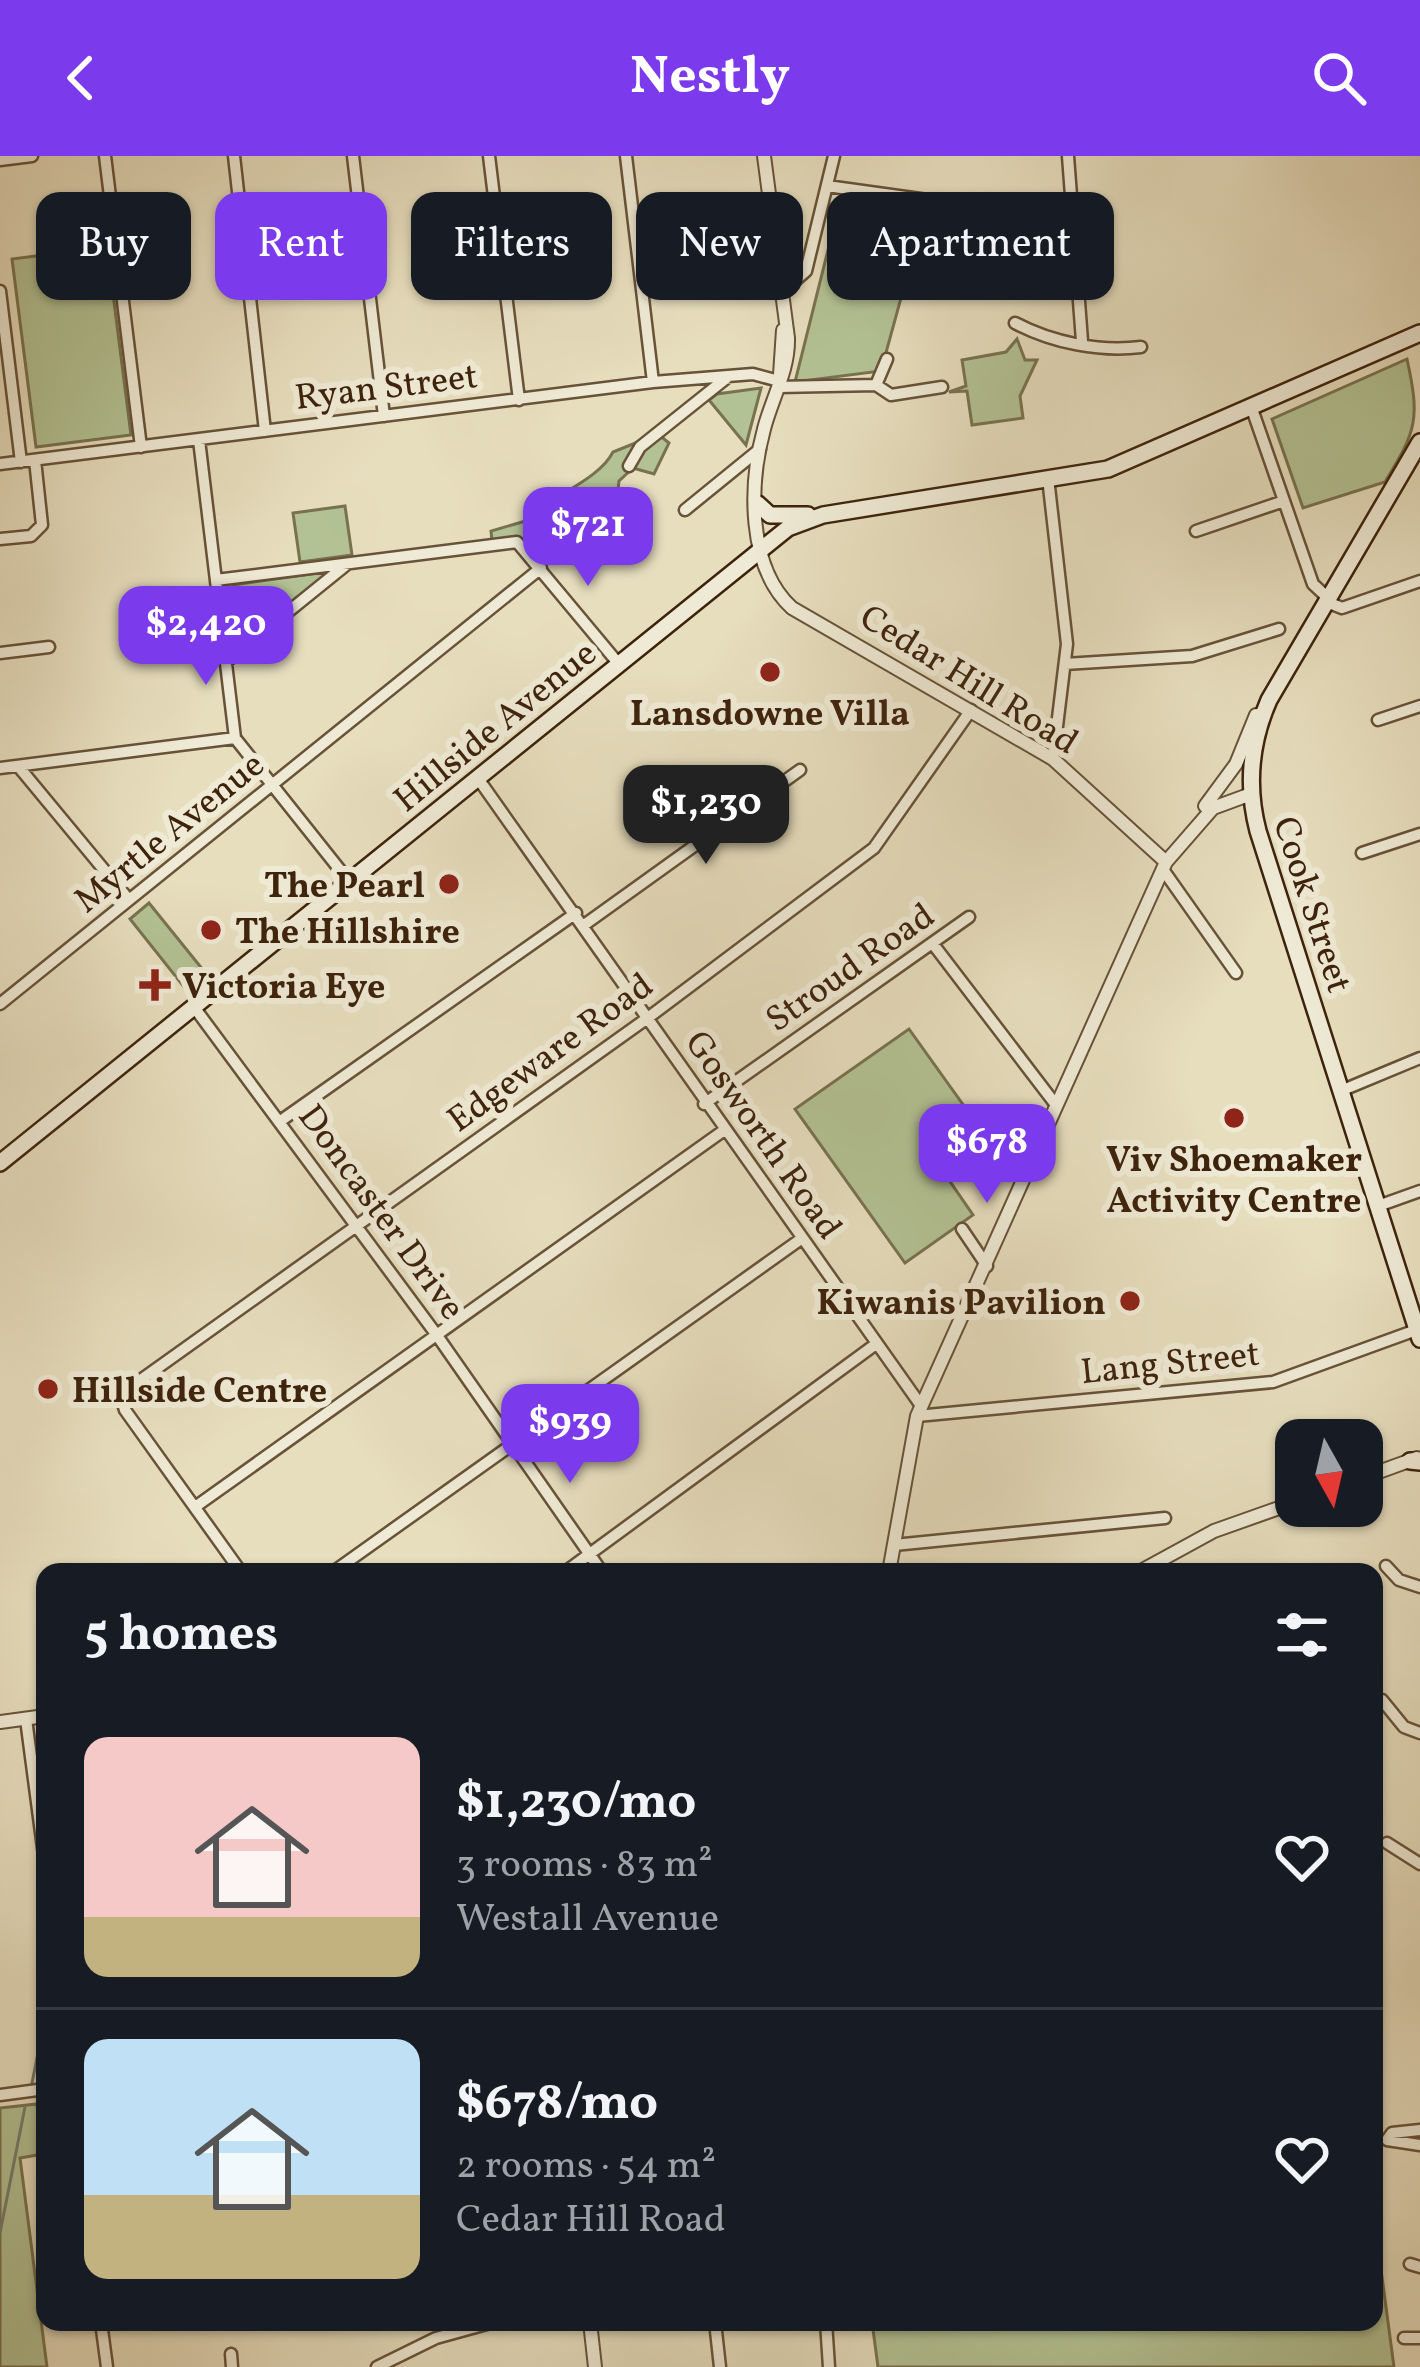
<!DOCTYPE html>
<meta charset="utf-8">
<style>
:root{--surface:#171b24;--page:#20242c;--text:#f1f3f6;--muted:#9ea1a6;--line:#363941;--accent:#7c3aed}
body{margin:0;font-family:Vollkorn,serif;background:var(--page);color:var(--text);height:100vh;display:flex;flex-direction:column;font-size:45px;white-space:nowrap}
*{box-sizing:border-box;margin:0}
p{font-size:39px;color:var(--muted)}
.icon{flex:none;width:66px;height:66px;fill:none;stroke:currentColor;stroke-width:2;stroke-linecap:round;stroke-linejoin:round}
.map{position:relative;flex:1;overflow:hidden}
.side{position:absolute;left:36px;top:1407px;width:1347px;height:768px;display:flex;flex-direction:column;background:var(--surface);border-radius:24px;box-shadow:0 3px 9px #0004}
.side>*{flex:none}
.guide{position:absolute;left:36px;top:36px;width:1350px;height:108px;display:flex;gap:24px}
.needle{width:78px;rotate:172deg}
.controls{position:absolute;left:1275px;top:1263px;display:grid;gap:24px}
.controls a{display:grid;place-items:center;width:108px;height:108px;border-radius:24px;background:var(--surface);box-shadow:0 3px 9px #0004;font-size:60px}
.price{position:absolute;translate:-50% -102px;padding:0 27px;border-radius:24px;background:var(--accent);color:#fff;font-size:39px;line-height:78px;filter:drop-shadow(0 3px 6px #0008)}
.price::after{content:'';position:absolute;left:50%;top:72px;width:36px;height:27px;margin-left:-18px;background:inherit;clip-path:polygon(0 0,100% 0,50% 100%)}
.price.current{background:#222;color:#fff}
ul{padding:0;list-style:none}
li{display:flex;align-items:center;gap:36px;height:300px;padding:0 48px}
li+li{border-top:3px solid var(--line)}
li span{display:grid;place-items:center;flex:none;width:336px;height:240px;border-radius:24px;color:#555}
li>.icon{margin-inline-start:auto}
span .icon{width:144px;height:144px;fill:#fffc;stroke-width:1}
li b{font-size:51px}
h2{display:flex;justify-content:space-between;align-items:center;height:144px;padding:0 48px;font-size:51px}
.chip{padding:0 42px;border-radius:24px;background:var(--surface);box-shadow:0 3px 9px #0004;font-size:42px;line-height:108px}
.chip.current{background:var(--accent);color:#fff}
header{display:flex;justify-content:space-between;align-items:center;height:156px;padding:0 48px;background:var(--accent);color:#fff;font-size:54px;font-weight:700}
.map>svg:first-child{display:block}
.green{fill:#b3c294;stroke:#787250;stroke-width:3}
.lines{fill:none;stroke-linecap:round;stroke-linejoin:round}
.stream{stroke:#737f6d;stroke-width:3}
.minor-casing{stroke:#685238;stroke-width:15}
.tertiary-casing{stroke:#685238;stroke-width:16}
.secondary-casing{stroke:#3e230c;stroke-width:20}
.minor{stroke:#efead5;stroke-width:10}
.tertiary{stroke:#efead5;stroke-width:12}
.secondary{stroke:#efead5;stroke-width:15}
.poi-dot{fill:#8f2418;stroke:#efead5;stroke-width:4.5}
.labels{text-anchor:middle;stroke-width:12;stroke-linejoin:round;paint-order:stroke}
.street-label{font-size:36px;fill:#3e230c;stroke:#efead5}
.poi-label{font-size:36px;font-weight:bold;fill:#3e230c;stroke:#efead5;text-anchor:start}
</style>
<header><svg class="icon" aria-label="back" viewBox="0 0 24 24"><path d="M15 5l-7 7 7 7"/></svg>Nestly<svg class="icon" aria-label="search" viewBox="0 0 24 24"><circle cx="10" cy="10" r="6"/><path d="M15 15l6 6"/></svg></header>
<div class="map">
<svg width="1420" height="2211" viewBox="0 0 1420 2211">
<rect width="100%" height="100%" fill="#e7debe"/>
<filter id="stains"><feTurbulence type="fractalNoise" baseFrequency=".00167" numOctaves="4"/><feColorMatrix values="0 0 0 0 .2 0 0 0 0 .09 0 0 0 0 .02 0 0 0 .5 -.17"/></filter>
<radialGradient id="worn" r=".72"><stop offset=".6" stop-color="#630" stop-opacity="0"/><stop offset="1" stop-color="#630" stop-opacity=".3"/></radialGradient>
<!-- green -->
<path class="green" d="M840,46L924,58L881,215L795,226Z
M107,91L131,279L36,291L12,103Z
M1017,183L1025,204H1037L1020,240L1023,262L972,269L967,235L949,236L966,230L962,204L1006,196Z
M1407,203C1420,263 1417,274 1385,326L1303,352L1272,263Z
M761,232L746,289L709,244L717,238Z
M658,278L669,287L654,318L633,312L619,325L617,343C602,353 587,366 571,374L564,370C531,394 531,385 492,385L491,375L536,362C544,341 597,327 613,296Z
M345,350L352,399L300,406L293,357Z
M325,416L326,421L241,491L233,429Z
M149,747L208,820L188,836L130,763Z
M909,873L994,992L949,1024L973,1059L905,1107L795,953Z
M37,1948L43,1998L20,2002L47,2211H0V1952Z
M1374,2061L1394,2211H878L872,2166H1374Z"/>
<g class="lines">
<!-- stream -->
<path class="stream" d="M32,1927L45,1862
M0,2077L25,1951"/>
<!-- minor casing -->
<g class="minor-casing">
<path id="minor" d="M105,0L141,291
M234,0L265,275
M353,0L384,260
M489,0L519,244
M626,0L653,226
M1068,0L1082,185
M0,4L32,0
M827,30L1072,64
M0,135L21,306
M781,137L806,115L834,0
M1015,167C1053,187 1100,196 1141,191
M887,203L876,229L891,239L942,231
M778,231L876,229
M1252,253L1313,428L1329,443
M199,284L235,582L348,724
M0,308L653,226L753,218L779,225
M629,310L640,291L729,220
M1048,322L1067,488L1053,603
M685,354L760,293
M1196,375L1284,345
M0,383L31,380L42,369L35,304
M216,424L517,386L618,507
M1327,446L1342,452L1420,425
M0,497L49,491
M226,506L346,409
M1065,508L1192,500L1279,473
M1378,564L1420,550
M18,610L129,744
M0,612L235,582
M477,621L922,1251
M1362,697L1420,678
M1164,715L1236,817
M584,769L800,614
M933,788L1056,949
M0,848L541,412
M194,851L436,1178L602,1416
M1343,934L1420,902
M704,948L969,761
M279,966L576,757
M1378,1050L1420,1035
M962,1073L987,1110
M917,1260L1273,1226L1419,1173
M195,1351L723,975
M894,1389L1165,1362
M1386,1410L1399,1424L1420,1431
M241,1416L125,1254L122,1244L128,1233L649,861L874,692L971,554
M333,1416L801,1083
M565,1416L876,1188
M1382,1544L1404,1571L1420,1577
M26,1563L45,1707
M1387,1687L1420,1708
M0,1939L45,1933
M1420,1974L1392,1977L1387,1984L1420,1989
M1410,2108L1420,2111
M101,2166L107,2211
M715,2166L720,2211
M826,2166L829,2211
M1404,2182H1420
M231,2198L232,2211
M377,2211L436,2182L494,2166"/>
</g>
<!-- tertiary casing -->
<g class="tertiary-casing">
<path id="tertiary" d="M764,0L788,182C789,214 772,242 764,273C749,328 747,411 792,452L1053,603L1166,706
M780,219L783,174
M1205,650L1236,608L1256,559
M1362,1322L1417,1302
M889,1416L917,1260L1166,706L1213,652L1251,638
M1139,1416L1214,1375L1296,1346
M0,1566L45,1560
M590,2166L595,2211"/>
</g>
<!-- secondary casing -->
<g class="secondary-casing">
<path id="secondary" d="M1420,286L1269,544C1250,587 1246,629 1258,675L1420,1183
M758,348L770,359H808
M0,1007L788,372L823,359L1108,313L1420,177
M1410,1305L1420,1306"/>
</g>
<!-- minor -->
<use href="#minor" class="minor"/>
<!-- tertiary -->
<use href="#tertiary" class="tertiary"/>
<!-- secondary -->
<use href="#secondary" class="secondary"/>
</g>
<!-- markers -->
<g class="poi-dot">
<circle cx="770" cy="516" r="12"/>
<circle cx="449" cy="728" r="12"/>
<circle cx="211" cy="774" r="12"/>
<path d="M149 811h12v12h12v12h-12v12h-12v-12h-12v-12h12z"/>
<circle cx="1234" cy="962" r="12"/>
<circle cx="1130" cy="1145" r="12"/>
<circle cx="48" cy="1233" r="12"/>
</g>
<g class="labels">
<!-- street labels -->
<g class="street-label">
<text transform="translate(386 229) rotate(-7)" y="13">Ryan Street</text>
<text transform="translate(970 522) rotate(32)" y="13">Cedar Hill Road</text>
<text transform="translate(494 569) rotate(-39)" y="13">Hillside Avenue</text>
<text transform="translate(168 675) rotate(-39)" y="13">Myrtle Avenue</text>
<text transform="translate(1314 748) rotate(72)" y="13">Cook Street</text>
<text transform="translate(849 810) rotate(-35)" y="13">Stroud Road</text>
<text transform="translate(549 895) rotate(-36)" y="13">Edgeware Road</text>
<text transform="translate(765 978) rotate(55)" y="13">Gosworth Road</text>
<text transform="translate(383 1055) rotate(54)" y="13">Doncaster Drive</text>
<text transform="translate(1170 1205) rotate(-6)" y="13">Lang Street</text>
</g>
<!-- poi labels -->
<g class="poi-label">
<text x="770" y="569" text-anchor="middle">Lansdowne Villa</text>
<text x="425" y="741" text-anchor="end">The Pearl</text>
<text x="235" y="787">The Hillshire</text>
<text x="182" y="842">Victoria Eye</text>
<text x="1234" y="1015" text-anchor="middle">Viv Shoemaker<tspan x="1234" dy="41">Activity Centre</tspan></text>
<text x="1106" y="1158" text-anchor="end">Kiwanis Pavilion</text>
<text x="72" y="1246">Hillside Centre</text>
</g>
</g>
<rect width="100%" height="100%" filter="url(#stains)"/>
<rect width="100%" height="100%" fill="url(#worn)"/>
</svg>
<div class="controls">
<a><svg class="needle" viewBox="-14 -14 28 28"><path d="M0-13l5 13h-10z" fill="#e53935"/><path d="M0 13l5-13h-10z" fill="#9ea1a6"/></svg></a>
</div>
<b class="price" style="left:588px;top:433px">$721</b>
<b class="price" style="left:206px;top:532px">$2,420</b>
<b class="price current" style="left:706px;top:711px">$1,230</b>
<b class="price" style="left:987px;top:1050px">$678</b>
<b class="price" style="left:570px;top:1330px">$939</b>
<div class="guide">
<a class="chip">Buy</a>
<a class="chip current">Rent</a>
<a class="chip">Filters</a>
<a class="chip">New</a>
<a class="chip">Apartment</a>
</div>
<section class="side">
<h2>5 homes<svg class="icon" aria-label="filters" viewBox="0 0 24 24"><path d="M4 7h16M4 17h16"/><circle cx="9" cy="7" r="2"/><circle cx="15" cy="17" r="2"/></svg></h2>
<ul>
<li><span style="background:linear-gradient(#f6c9c9 75%,#c2b280 0)"><svg class="icon" aria-label="home" viewBox="0 0 24 24"><path d="M3 11l9-7 9 7M6 9v11h12V9"/></svg></span><div><b>$1,230/mo</b><p>3 rooms · 83 m²</p><p>Westall Avenue</p></div><svg class="icon" aria-label="heart" viewBox="0 0 24 24"><path d="M12 20l-8-8c-3-5 5-10 8-4 3-6 11-1 8 4z"/></svg></li>
<li><span style="background:linear-gradient(#bfe0f5 65%,#c2b280 0)"><svg class="icon" aria-label="home" viewBox="0 0 24 24"><path d="M3 11l9-7 9 7M6 9v11h12V9"/></svg></span><div><b>$678/mo</b><p>2 rooms · 54 m²</p><p>Cedar Hill Road</p></div><svg class="icon" aria-label="heart" viewBox="0 0 24 24"><path d="M12 20l-8-8c-3-5 5-10 8-4 3-6 11-1 8 4z"/></svg></li>
</ul>
</section>
</div>
